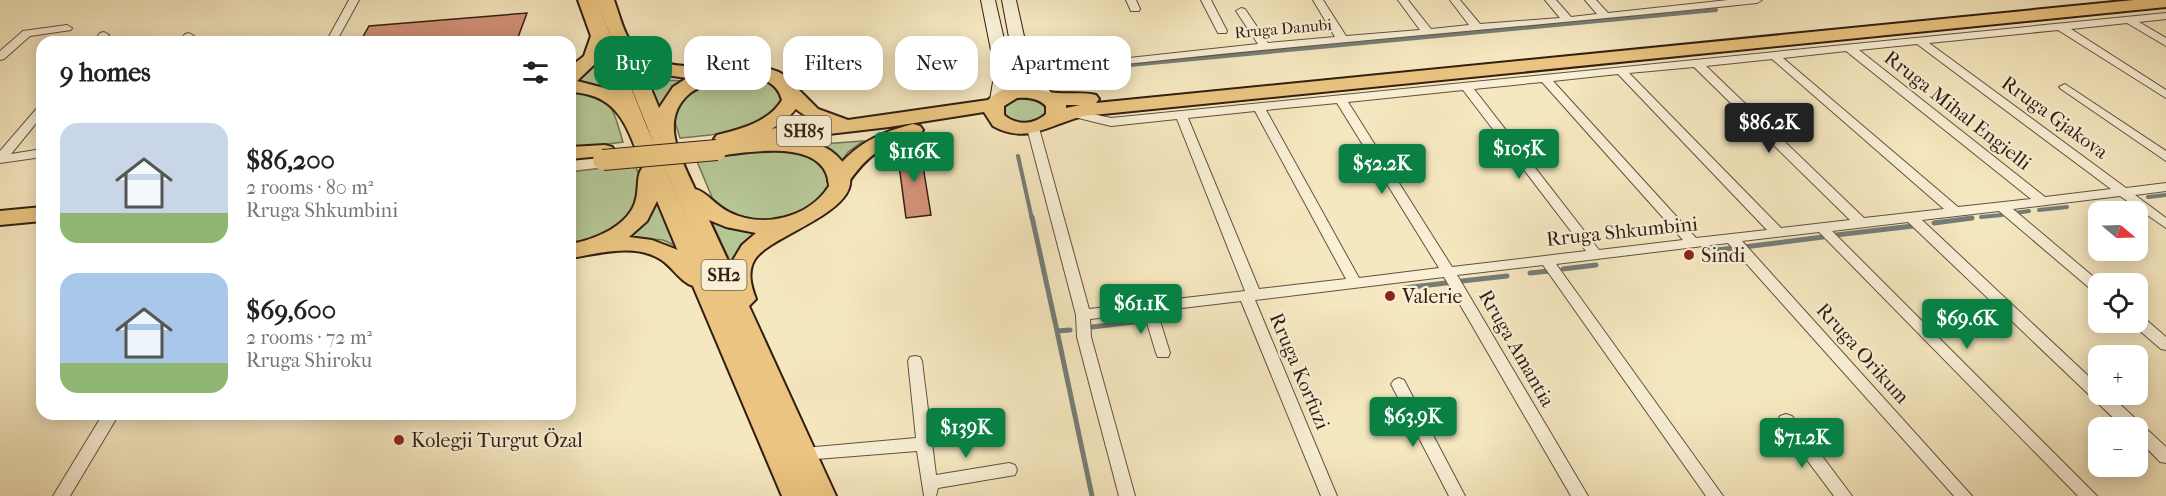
<!DOCTYPE html>
<meta charset="utf-8">
<style>
:root{--surface:#fff;--page:#f6f6f6;--text:#222;--muted:#767676;--accent:#0b8043}
body{margin:0;font-family:"IM FELL French Canon",serif;background:var(--page);color:var(--text);height:100vh;display:flex;flex-direction:column;font-size:22px;white-space:nowrap}
*{box-sizing:border-box;margin:0}
p{font-size:20px;color:var(--muted)}
.icon{flex:none;width:33px;height:33px;fill:none;stroke:currentColor;stroke-width:2;stroke-linecap:round;stroke-linejoin:round}
.map{position:relative;flex:1;overflow:hidden}
.drawer{position:absolute;left:36px;top:36px;width:540px;height:384px;display:flex;flex-direction:column;background:var(--surface);border-radius:18px;box-shadow:0 3px 15px #0003}
.drawer>*{flex:none}
.hud{position:absolute;left:594px;top:36px;width:570px;height:54px;display:flex;gap:12px}
.needle{width:39px;rotate:109deg}
.tools{position:absolute;left:2088px;top:201px;display:grid;gap:12px}
.tools a{display:grid;place-items:center;width:60px;height:60px;border-radius:12px;background:var(--surface);box-shadow:0 3px 15px #0003;font-size:30px}
.price{position:absolute;translate:-50% -51px;padding:0 14px;border-radius:6px;background:var(--accent);color:#fff;font-size:20px;line-height:39px;filter:drop-shadow(0 2px 3px #0008)}
.price::after{content:'';position:absolute;left:50%;top:36px;width:18px;height:14px;margin-left:-9px;background:inherit;clip-path:polygon(0 0,100% 0,50% 100%)}
.price.current{background:#222;color:#fff}
ul{padding:0;list-style:none}
li{display:flex;align-items:center;gap:18px;height:150px;padding:0 24px}
li span{display:grid;place-items:center;flex:none;width:168px;height:120px;border-radius:18px;color:#555}
li>.icon{margin-inline-start:auto}
span .icon{width:72px;height:72px;fill:#fffc;stroke-width:1}
li b{font-size:26px}
h2{display:flex;justify-content:space-between;align-items:center;height:72px;padding:0 24px;font-size:26px}
.pill{padding:0 21px;border-radius:18px;background:var(--surface);box-shadow:0 3px 15px #0003;font-size:21px;line-height:54px}
.pill.current{background:var(--accent);color:#fff}
.map>svg:first-child{display:block}
.green{fill:#b6c796;stroke:#747255;stroke-width:1.5}
.lines{fill:none;stroke-linecap:round;stroke-linejoin:round}
.stream-far1{stroke:#747e78;stroke-width:4}
.stream{stroke:#747e78;stroke-width:5}
.building{fill:#d49279;stroke:#331e14;stroke-width:1.5}
.minor-casing{stroke:#64503f;stroke-width:2}
.secondary-casing{stroke:#331e14;stroke-width:2}
.primary-casing{stroke:#331e14;stroke-width:4}
.trunk-casing{stroke:#331e14;stroke-width:4}
.minor{fill:#f8efd5;fill-rule:evenodd}
.secondary{fill:#f8efd5;fill-rule:evenodd}
.primary{fill:#eac480;fill-rule:evenodd}
.trunk{fill:#eac480;fill-rule:evenodd}
.trunk-bridge-casing{stroke:#331e14;stroke-width:22;stroke-linecap:butt}
.trunk-bridge{stroke:#eac480;stroke-width:20}
.poi-dot{fill:#8f2418;stroke:#f8efd5;stroke-width:2}
.labels{text-anchor:middle;stroke-width:4.5;stroke-linejoin:round;paint-order:stroke}
.far-street-label{font-size:16px;fill:#331e14;stroke:#f8efd5}
.shield{fill:#f8efd5;stroke:#6e5d4e;stroke-width:1.5}
.shield-label{font-size:18px;font-weight:bold;fill:#331e14}
.street-label{font-size:20px;fill:#331e14;stroke:#f8efd5}
.poi-label{font-size:20px;fill:#331e14;stroke:#f8efd5;text-anchor:start}
</style>
<div class="map">
<svg width="2166" height="496" viewBox="0 0 2166 496">
<rect width="100%" height="100%" fill="#f5e7bf"/>
<filter id="stains"><feTurbulence type="fractalNoise" baseFrequency=".00333" numOctaves="4"/><feColorMatrix values="0 0 0 0 .2 0 0 0 0 .09 0 0 0 0 .02 0 0 0 .5 -.17"/></filter>
<radialGradient id="worn" r=".72"><stop offset=".6" stop-color="#630" stop-opacity="0"/><stop offset="1" stop-color="#630" stop-opacity=".3"/></radialGradient>
<!-- green -->
<path class="green" d="M602,55L616,90L604,86L575,83L594,66Z
M641,73L661,80L689,81L668,94L658,109Z
M748,74L777,85C779,90 783,97 782,102C776,131 703,136 680,138L673,116L675,100L719,76Z
M570,90C612,93 612,106 623,142L570,149Z
M1024,97L1033,98L1046,105V115C1033,127 1019,123 1004,117L1003,108L1014,99Z
M863,141L848,152L841,162L809,145Z
M772,151H793L819,159L832,182L820,203L781,221L737,220L714,202L696,159Z
M635,164C638,173 646,192 641,201C629,226 596,239 570,243V172Z
M659,198L678,247L663,240L628,237L649,214Z
M711,220L729,229L768,231L734,270Z"/>
<g class="lines">
<!-- stream-far1 -->
<path class="stream-far1" d="M1119,66L1716,10
M1018,156L1032,219
M2148,197L2166,195
M2039,210L2067,207
M2015,213L2029,211
M1981,217L2002,215
M1968,219L1972,218"/>
<!-- stream -->
<path class="stream" d="M1032,217L1057,331
M1934,223L1972,218
M1836,235L1913,226
M1744,247L1823,237
M1707,251L1734,248
M1563,269L1596,265
M1530,273L1549,271
M1462,281L1507,276
M1404,288L1446,283
M1092,327L1142,321
M1070,330L1057,331L1092,496"/>
</g>
<!-- building -->
<path class="building" d="M527,13L517,40L360,42L369,26Z
M920,148L931,215L906,218L897,150Z"/>
<g class="lines">
<!-- minor casing -->
<g class="minor-casing">
<path id="minor" d="M349,0H359L336,42H326Z
M1126,0H1136L1140,9L1139,11H1131Z
M1201,0H1211L1227,31L1226,33H1218Z
M1313,0H1323L1346,36L1420,30L1398,0H1408L1431,29L1469,25L1450,0H1460L1480,24L1560,18L1545,0H1556L1571,17L1597,14L1585,0H1596L1608,13L1728,0H1762L1757,3C1520,28 1283,45 1046,73L1027,78L1021,75L1023,73L1046,67L1258,44L1236,11L1241,8L1245,9L1268,43L1335,37Z
M2166,13V19L2139,22L2166,38V46L2127,23L2071,29L2166,90V98L2058,30L1929,43L2126,188L2166,183V191L2135,195L2166,218V228L2120,196L2013,209L2102,284H2098V293L2093,291L1999,211L1922,220L2098,385V394H2109L2166,447V463L2160,462L2138,439V428H2124L1908,222L1832,231L2097,496H2078L1819,232L1742,241L1972,496H1954L1728,243L1556,264L1723,496H1706L1543,265L1457,275L1588,496H1571L1444,277L1255,300L1337,496H1321L1241,301L1157,311L1170,353L1168,357H1158L1156,353L1144,313L1090,319L1091,337L1135,496H1119L1077,337L1076,315L1027,128L1029,125H1037L1039,128L1089,309L1245,291L1177,119L1111,126L1066,115L1064,113L1066,111L1070,109L1111,118ZM1917,44L2111,189L2045,197L1859,50ZM1846,51L2031,199L1958,207L1783,58ZM1772,59L1944,209L1864,218L1706,66ZM1694,67L1850,220L1781,228L1629,73ZM1618,74L1767,230L1696,238L1553,81ZM1542,82L1683,240L1599,250L1474,89ZM1463,90L1586,251L1452,267L1348,102ZM1337,103L1439,268L1359,278L1266,110ZM1255,111L1346,279L1259,289L1188,118Z
M67,25L72,28L71,30L30,36L4,59L0,60V51L23,31Z
M104,32L109,35L104,42H93L100,33Z
M189,33L194,36L190,42H180L185,34Z
M277,38L281,39L282,42H272Z
M2065,84L2166,151V161L2061,89L2059,87Z
M42,105V116L11,154L42,149V157L0,163V151L38,107Z
M2138,316L2143,317L2166,337V350L2161,349L2133,325L2132,322H2138Z
M915,356L920,357L922,361L936,475L1009,463L1015,465L1017,470L1015,475L938,488L936,496H924L917,451L804,460L798,459L796,454L798,449L804,448L916,438L908,361L910,357Z
M1399,378L1404,380L1465,496H1449L1391,384L1394,380Z
M103,414H119L70,496H53Z
M1786,414L1792,416L1852,496H1834L1780,424L1778,420L1780,416Z"/>
</g>
<!-- secondary casing -->
<g class="secondary-casing">
<path id="secondary" d="M981,0H995L1011,70L1006,100L998,105L990,100L995,70Z
M1002,0H1016L1031,68L1053,95L1051,99H1039L1015,69Z"/>
</g>
<!-- primary casing -->
<g class="primary-casing">
<path id="primary" d="M2134,0H2166V7L1083,116C1051,124 1027,145 993,126L984,112L889,127L725,146L718,144L715,140L718,136L725,134L822,123C805,117 793,109 782,94L785,90H799L818,109L848,120L988,100C1013,76 1032,92 1058,93C1071,94 1084,92 1096,95L1099,99L1096,103ZM1017,98C1028,97 1038,98 1046,106V114C1034,125 1017,126 1004,115V106ZM1066,105H1080L1066,108Z
M913,124L920,126L923,130L920,134C883,145 868,153 846,186H832L828,181C849,147 875,134 913,124Z"/>
</g>
<!-- trunk casing -->
<g class="trunk-casing">
<path id="trunk" d="M578,0H596L646,125L707,266L655,146L596,0H614C619,13 623,32 631,42C674,97 783,32 802,100C787,125 765,134 737,142C767,138 812,133 836,155C890,205 775,230 755,259C747,272 751,286 756,299L749,306L836,496H782L693,286C680,282 672,266 660,259C634,243 598,254 570,258V244C594,240 630,226 636,199C639,188 636,174 643,167C627,128 620,94 570,92V67L584,56L591,36ZM600,59L601,63L612,90L577,81ZM642,67L658,74L687,78L673,87L659,108ZM717,77C740,76 775,72 782,100C769,122 741,129 717,135L714,139L719,144L710,146L707,150L710,154L717,156C749,152 827,137 829,186C809,218 762,229 729,212C716,206 707,192 695,189C682,160 658,121 689,94C697,87 709,85 717,77ZM657,201L677,249L678,250L652,240L629,237L647,221ZM709,220L726,227L756,233L742,245L730,265Z
M605,145L612,147L615,151L612,155L570,159V147Z
M42,207V221L0,225V211Z"/>
</g>
<!-- minor -->
<use href="#minor" class="minor"/>
<!-- secondary -->
<use href="#secondary" class="secondary"/>
<!-- primary -->
<use href="#primary" class="primary"/>
<!-- trunk -->
<use href="#trunk" class="trunk"/>
<!-- trunk-bridge casing -->
<g class="trunk-bridge-casing">
<path id="trunk-bridge" d="M603,160L717,150"/>
</g>
<!-- trunk-bridge -->
<use href="#trunk-bridge" class="trunk-bridge"/>
</g>
<!-- markers -->
<g class="poi-dot">
<circle cx="1689" cy="255" r="6"/>
<circle cx="1390" cy="296" r="6"/>
<circle cx="399" cy="440" r="6"/>
</g>
<g class="labels">
<!-- far-street labels -->
<g class="far-street-label">
<text transform="translate(1283 28) rotate(-5)" y="6">Rruga Danubi</text>
</g>
<!-- shield labels -->
<g class="shield">
<rect x="777" y="116" width="54" height="30" rx="4.5"/>
<rect x="701.5" y="260" width="45" height="30" rx="4.5"/>
</g>
<g class="shield-label">
<text x="804" y="137">SH85</text>
<text x="724" y="281">SH2</text>
</g>
<!-- street labels -->
<g class="street-label">
<text transform="translate(1958 110) rotate(38)" y="7">Rruga Mihal Engjelli</text>
<text transform="translate(2055 117) rotate(36)" y="7">Rruga Gjakova</text>
<text transform="translate(1622 231) rotate(-6)" y="7">Rruga Shkumbini</text>
<text transform="translate(1517 348) rotate(60)" y="7">Rruga Amantia</text>
<text transform="translate(1863 353) rotate(48)" y="7">Rruga Orikum</text>
<text transform="translate(1300 371) rotate(67)" y="7">Rruga Korfuzi</text>
</g>
<!-- poi labels -->
<g class="poi-label">
<text x="1701" y="262">Sindi</text>
<text x="1402" y="303">Valerie</text>
<text x="411" y="447">Kolegji Turgut Özal</text>
</g>
</g>
<rect width="100%" height="100%" filter="url(#stains)"/>
<rect width="100%" height="100%" fill="url(#worn)"/>
</svg>
<div class="tools">
<a><svg class="needle" viewBox="-14 -14 28 28"><path d="M0-13l5 13h-10z" fill="#e53935"/><path d="M0 13l5-13h-10z" fill="#767676"/></svg></a>
<a><svg class="icon" aria-label="locate" viewBox="0 0 24 24"><circle cx="12" cy="12" r="6"/><path d="M12 2v4M12 18v4M2 12h4M18 12h4"/></svg></a>
<a>+</a>
<a>−</a>
</div>
<b class="price current" style="left:1769px;top:154px">$86.2K</b>
<b class="price" style="left:1519px;top:180px">$105K</b>
<b class="price" style="left:914px;top:183px">$116K</b>
<b class="price" style="left:1382px;top:195px">$52.2K</b>
<b class="price" style="left:1141px;top:335px">$61.1K</b>
<b class="price" style="left:1967px;top:350px">$69.6K</b>
<b class="price" style="left:1413px;top:448px">$63.9K</b>
<b class="price" style="left:966px;top:459px">$139K</b>
<b class="price" style="left:1802px;top:469px">$71.2K</b>
<div class="hud">
<a class="pill current">Buy</a>
<a class="pill">Rent</a>
<a class="pill">Filters</a>
<a class="pill">New</a>
<a class="pill">Apartment</a>
</div>
<section class="drawer">
<h2>9 homes<svg class="icon" aria-label="filters" viewBox="0 0 24 24"><path d="M4 7h16M4 17h16"/><circle cx="9" cy="7" r="2"/><circle cx="15" cy="17" r="2"/></svg></h2>
<ul>
<li><span style="background:linear-gradient(#c9d6e8 75%,#8fb573 0)"><svg class="icon" aria-label="home" viewBox="0 0 24 24"><path d="M3 11l9-7 9 7M6 9v11h12V9"/></svg></span><div><b>$86,200</b><p>2 rooms · 80 m²</p><p>Rruga Shkumbini</p></div></li>
<li><span style="background:linear-gradient(#a9c7e8 75%,#8fb573 0)"><svg class="icon" aria-label="home" viewBox="0 0 24 24"><path d="M3 11l9-7 9 7M6 9v11h12V9"/></svg></span><div><b>$69,600</b><p>2 rooms · 72 m²</p><p>Rruga Shiroku</p></div></li>
</ul>
</section>
</div>
